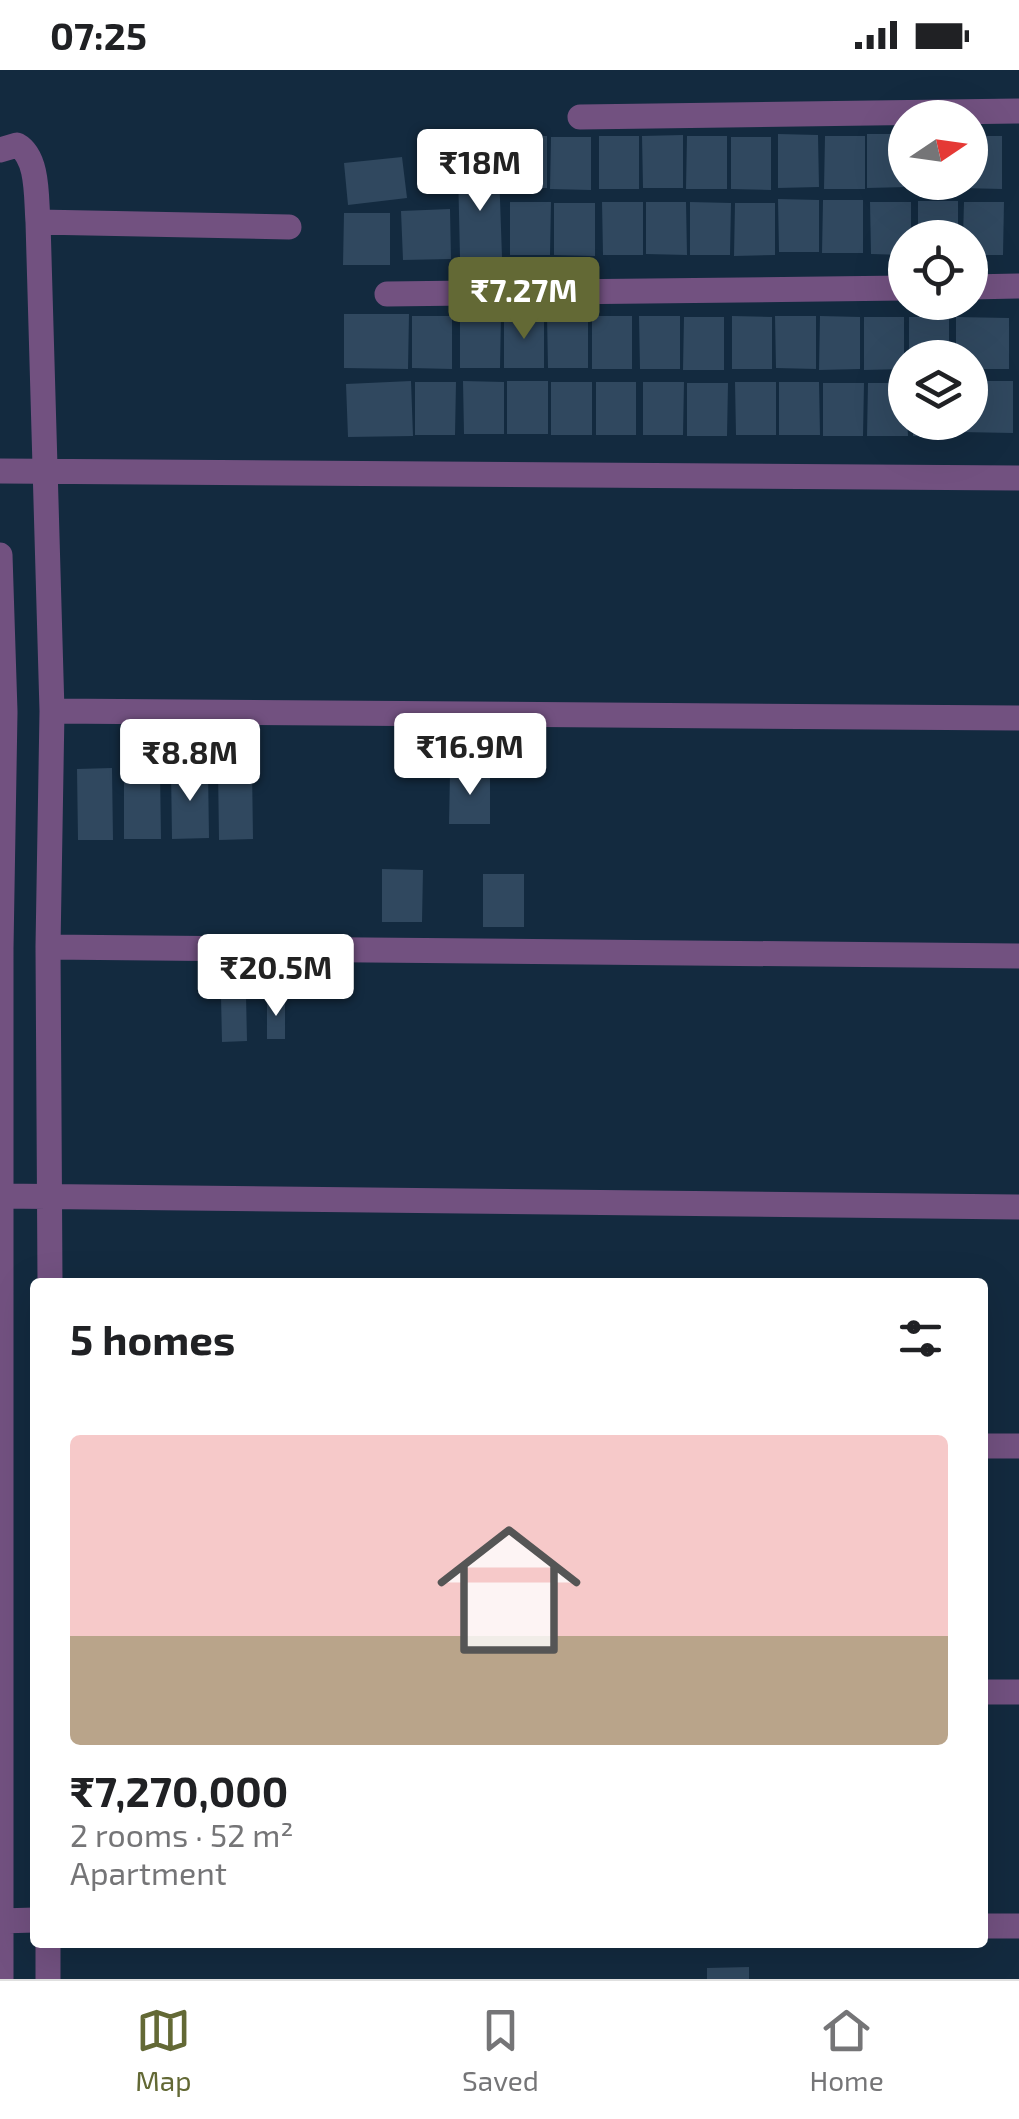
<!DOCTYPE html>
<meta charset="utf-8">
<style>
:root{--surface:#fff;--page:#f6f6f6;--text:#202124;--muted:#757577;--line:#e0e0e0;--accent:#636935}
body{margin:0;font-family:"Exo 2",sans-serif;background:var(--page);color:var(--text);height:100vh;display:flex;flex-direction:column;font-size:38px;white-space:nowrap}
*{box-sizing:border-box;margin:0}
p{font-size:32px;color:var(--muted)}
.icon{flex:none;width:55px;height:55px;fill:none;stroke:currentColor;stroke-width:2;stroke-linecap:round;stroke-linejoin:round}
.map{position:relative;flex:1;overflow:hidden}
.drawer{position:absolute;left:30px;top:1208px;width:958px;height:670px;display:flex;flex-direction:column;background:var(--surface);border-radius:10px;box-shadow:0 10px 40px #0002}
.drawer>*{flex:none}
.needle{width:65px;rotate:77deg}
.fabs{position:absolute;left:888px;top:30px;display:grid;gap:20px}
.fabs a{display:grid;place-items:center;width:100px;height:100px;border-radius:50%;background:var(--surface);box-shadow:0 10px 40px #0002;font-size:50px}
.price{position:absolute;translate:-50% -85px;padding:0 22px;border-radius:10px;background:#fff;color:#222;font-size:32px;line-height:65px;filter:drop-shadow(0 2px 5px #0008)}
.price::after{content:'';position:absolute;left:50%;top:60px;width:30px;height:22px;margin-left:-15px;background:inherit;clip-path:polygon(0 0,100% 0,50% 100%)}
.price.selected{background:var(--accent);color:#fff}
ul{padding:0;list-style:none}
li{display:grid;align-content:center;gap:20px;height:530px;padding:0 40px}
li+li{border-top:2px solid var(--line)}
li span{display:grid;place-items:center;height:310px;border-radius:10px;color:#555}
li>.icon{margin-inline-start:auto}
span .icon{width:180px;height:180px;fill:#fffc;stroke-width:1}
li b{font-size:42px}
h2{display:flex;justify-content:space-between;align-items:center;height:120px;padding:0 40px;font-size:42px}
.status{display:flex;justify-content:space-between;align-items:center;height:70px;padding:0 50px;background:var(--surface);direction:ltr}
.status svg{height:28px;fill:currentColor}
.menu{display:flex;justify-content:space-around;align-items:center;height:140px;border-top:2px solid var(--line);background:var(--surface);font-size:28px;color:var(--muted)}
.menu a{display:grid;justify-items:center;gap:5px}
.menu .selected{color:var(--accent)}
.map>svg:first-child{display:block}
.building{fill:#30485f}
.lines{fill:none;stroke-linecap:round;stroke-linejoin:round}
.street{stroke:#725180;stroke-width:25}
</style>
<div class="status"><b>07:25</b><svg viewBox="0 0 49 12"><path d="M0 12V9h3v3zM5 12V6h3v6zM10 12V3h3v9zM15 12V0h3v12zM26 1h20v11H26zM47 4h2v5h-2z"/></svg></div>
<div class="map">
<svg width="1019" height="1909" viewBox="0 0 1019 1909">
<rect width="100%" height="100%" fill="#132a3f"/>
<!-- building -->
<path class="building" d="M778,64L818,65L819,117L778,118Z
M867,64H905L908,117L867,118Z
M683,65V118H643L642,66Z
M506,66H547V118H507Z
M599,66H639V119H599Z
M687,66H727V119H686Z
M825,66H865V119H824Z
M970,66H1002V119L961,118L962,112H970Z
M551,67H591V120L550,119Z
M731,67H771V120L731,119Z
M402,87L407,128L348,135L344,93Z
M458,100H499L502,187L460,188Z
M778,129L819,130V182H779Z
M823,130H863V183H822Z
M918,131H958V168H918Z
M510,132H551L550,185H510Z
M602,132H643V185H603Z
M646,132H686L687,185L646,184Z
M690,132L731,133L730,185H690Z
M870,132H911V168H905V185L871,184Z
M964,132H1004L1003,185H970V168H963Z
M554,133H595V186L554,185Z
M735,133H775V185L734,186Z
M450,139L451,189L403,190L401,141Z
M344,143H390V195H343Z
M344,244H409L408,299L344,298Z
M460,245H501L500,298H460Z
M504,245H544V298H504Z
M547,245L588,246V298H548Z
M412,246H452V299L412,298Z
M592,246H632V299H592Z
M639,246H680V299H640Z
M732,246L772,247V299H732Z
M775,246H816V299L776,298Z
M820,246L860,247V299L819,300Z
M684,247H724V300H683Z
M864,247H904V299L864,300Z
M909,247H949V288H909Z
M956,247L1009,248V299H970V288H956Z
M411,311L413,366L348,367L346,314Z
M463,311L504,312V364H464Z
M507,311H548V364H507Z
M970,311H1013V363L960,362V352H970Z
M415,312H456L455,365H415Z
M551,312H592V365H551Z
M596,312H636V365H596Z
M643,312H684L683,365H643Z
M735,312H776V365H736Z
M779,312H819L820,365H779Z
M687,313H728L727,366H687Z
M823,313H864L863,366H823Z
M868,313H905L908,366H867Z
M913,352H953V366H913Z
M112,698L113,770H78L77,699Z
M218,698H252L253,769L219,770Z
M124,699H160L161,769H124Z
M171,699H208L209,768L172,769Z
M490,701V754H449L450,702Z
M382,799L423,800L422,852H382Z
M483,804H524V857H483Z
M246,925L247,971L222,972L221,926Z
M267,928H285V969H267Z
M749,1897V1909H707V1898Z"/>
<g class="lines">
<!-- street -->
<path class="street" d="M580,47L1019,41
M0,80L17,75C39,87 36,129 38,152L52,641L48,877L50,1212
M38,152L289,157
M970,217L1019,216
M387,224L905,218
M0,401L1019,408
M0,485L5,642L1,878V1909
M52,641L1019,648
M48,877L1019,886
M0,1126L1019,1137
M982,1376H1019
M982,1622H1019
M0,1851L35,1850
M982,1856H1019
M48,1872V1909"/>
</g>
</svg>
<div class="fabs">
<a><svg class="needle" viewBox="-14 -14 28 28"><path d="M0-13l5 13h-10z" fill="#e53935"/><path d="M0 13l5-13h-10z" fill="#757577"/></svg></a>
<a><svg class="icon" aria-label="locate" viewBox="0 0 24 24"><circle cx="12" cy="12" r="6"/><path d="M12 2v4M12 18v4M2 12h4M18 12h4"/></svg></a>
<a><svg class="icon" aria-label="layers" viewBox="0 0 24 24"><path d="M12 4l9 5-9 5-9-5zM3 14l9 5 9-5"/></svg></a>
</div>
<b class="price" style="left:480px;top:144px">₹18M</b>
<b class="price selected" style="left:524px;top:272px">₹7.27M</b>
<b class="price" style="left:470px;top:728px">₹16.9M</b>
<b class="price" style="left:190px;top:734px">₹8.8M</b>
<b class="price" style="left:276px;top:949px">₹20.5M</b>
<section class="drawer">
<h2>5 homes<svg class="icon" aria-label="filters" viewBox="0 0 24 24"><path d="M4 7h16M4 17h16"/><circle cx="9" cy="7" r="2"/><circle cx="15" cy="17" r="2"/></svg></h2>
<ul>
<li><span style="background:linear-gradient(#f6c9c9 65%,#b9a48a 0)"><svg class="icon" aria-label="home" viewBox="0 0 24 24"><path d="M3 11l9-7 9 7M6 9v11h12V9"/></svg></span><div><b>₹7,270,000</b><p>2 rooms · 52 m²</p><p>Apartment</p></div></li>
</ul>
</section>
</div>
<nav class="menu">
<a class="selected"><svg class="icon" aria-label="map" viewBox="0 0 24 24"><path d="M3 6l6-2 6 2 6-2v14l-6 2-6-2-6 2zM9 4v14M15 6v14"/></svg>Map</a>
<a><svg class="icon" aria-label="saved" viewBox="0 0 24 24"><path d="M7 4h10v16l-5-4-5 4z"/></svg>Saved</a>
<a><svg class="icon" aria-label="home" viewBox="0 0 24 24"><path d="M3 11l9-7 9 7M6 9v11h12V9"/></svg>Home</a>
</nav>
